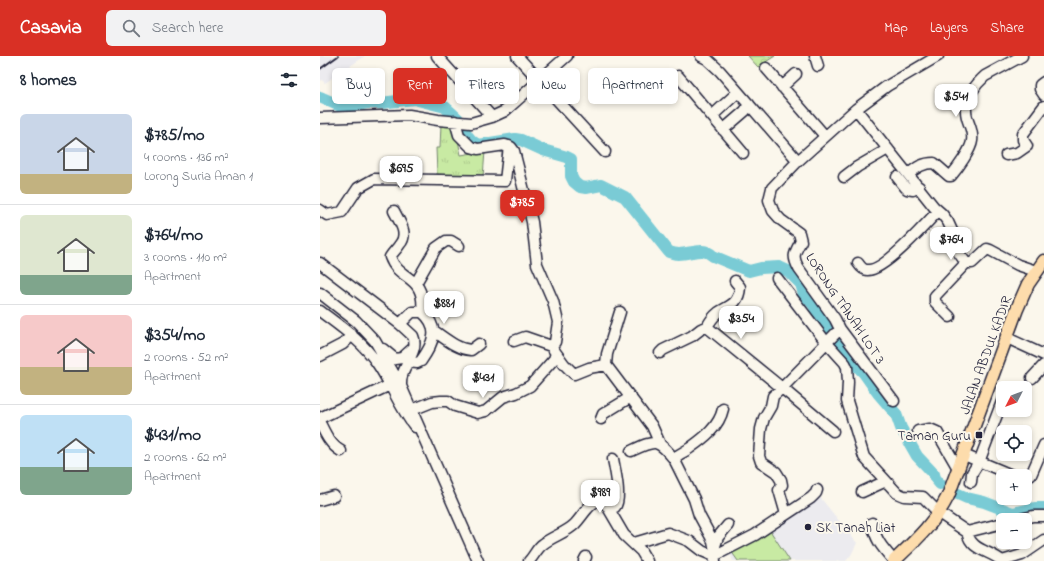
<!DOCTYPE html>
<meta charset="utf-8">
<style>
:root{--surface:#fff;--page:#f2f2f3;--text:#1f2937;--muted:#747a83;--line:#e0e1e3;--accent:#d93025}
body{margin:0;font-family:"Indie Flower",sans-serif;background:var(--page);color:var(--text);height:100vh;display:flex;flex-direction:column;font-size:15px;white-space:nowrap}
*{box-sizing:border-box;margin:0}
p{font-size:13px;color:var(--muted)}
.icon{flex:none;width:22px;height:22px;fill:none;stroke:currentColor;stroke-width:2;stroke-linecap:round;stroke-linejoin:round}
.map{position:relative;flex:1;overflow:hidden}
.drawer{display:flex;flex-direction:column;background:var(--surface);width:320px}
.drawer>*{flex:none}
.banner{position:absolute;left:12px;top:12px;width:380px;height:36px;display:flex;gap:8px}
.needle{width:26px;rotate:228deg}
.tools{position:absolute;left:676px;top:325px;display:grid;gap:8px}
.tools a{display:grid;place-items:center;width:36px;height:36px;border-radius:6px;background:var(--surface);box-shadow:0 2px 6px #0003;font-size:20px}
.price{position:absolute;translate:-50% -34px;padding:0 9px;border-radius:8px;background:#fff;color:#222;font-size:13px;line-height:26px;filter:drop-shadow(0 1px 2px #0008)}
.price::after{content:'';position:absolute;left:50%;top:24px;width:12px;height:9px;margin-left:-6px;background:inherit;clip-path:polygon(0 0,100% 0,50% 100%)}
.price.on{background:var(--accent);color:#fff}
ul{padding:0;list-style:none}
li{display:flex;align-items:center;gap:12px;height:100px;padding:0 20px}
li+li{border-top:1px solid var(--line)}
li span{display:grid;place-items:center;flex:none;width:112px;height:80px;border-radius:6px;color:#555}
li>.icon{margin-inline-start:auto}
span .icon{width:48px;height:48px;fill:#fffc;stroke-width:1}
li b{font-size:17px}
h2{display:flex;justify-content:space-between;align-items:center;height:48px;padding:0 20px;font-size:17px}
.pill{padding:0 14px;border-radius:6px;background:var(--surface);box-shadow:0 2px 6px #0003;font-size:14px;line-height:36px}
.pill.on{background:var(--accent);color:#fff}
header{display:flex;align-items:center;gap:24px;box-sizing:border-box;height:56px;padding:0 20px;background:var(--accent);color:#fff}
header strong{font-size:19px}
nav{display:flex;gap:22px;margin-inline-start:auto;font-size:14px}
.search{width:280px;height:36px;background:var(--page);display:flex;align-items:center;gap:10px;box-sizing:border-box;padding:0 14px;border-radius:6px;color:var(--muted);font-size:15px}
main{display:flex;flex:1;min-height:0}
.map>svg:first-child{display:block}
.built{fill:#ecebef}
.forest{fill:url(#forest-crowns);stroke:#75866f}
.park{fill:url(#park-tufts);stroke:#75866f}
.garden{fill:#c8eaa3;stroke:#75866f}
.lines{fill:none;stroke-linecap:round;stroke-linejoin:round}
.river{stroke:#7acbd5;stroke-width:12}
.minor-casing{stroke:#22223b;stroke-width:13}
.major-casing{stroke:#22223b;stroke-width:15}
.minor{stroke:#fbf7ec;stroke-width:10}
.major{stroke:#fddcac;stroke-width:12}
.rail{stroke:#22223b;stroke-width:2}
.poi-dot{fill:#22223b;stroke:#fbf7ec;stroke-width:1.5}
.labels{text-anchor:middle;stroke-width:4;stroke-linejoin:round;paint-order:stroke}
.street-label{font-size:14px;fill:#22223b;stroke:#fbf7ec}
.poi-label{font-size:14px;fill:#22223b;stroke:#fbf7ec;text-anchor:end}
</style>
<header>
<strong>Casavia</strong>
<div class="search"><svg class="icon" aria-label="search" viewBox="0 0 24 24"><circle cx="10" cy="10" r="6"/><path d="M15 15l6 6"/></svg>Search here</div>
<nav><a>Map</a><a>Layers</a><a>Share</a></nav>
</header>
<main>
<section class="drawer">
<h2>8 homes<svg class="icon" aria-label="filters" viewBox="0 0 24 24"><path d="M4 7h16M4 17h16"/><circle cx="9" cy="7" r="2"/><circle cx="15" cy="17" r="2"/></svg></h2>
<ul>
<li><span style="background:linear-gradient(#c9d6e8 75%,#c2b280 0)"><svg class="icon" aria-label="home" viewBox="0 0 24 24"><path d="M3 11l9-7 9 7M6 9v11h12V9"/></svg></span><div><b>$785/mo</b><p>4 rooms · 136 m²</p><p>Lorong Suria Aman 1</p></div></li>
<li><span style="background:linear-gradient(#dfe7d0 75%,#7fa58c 0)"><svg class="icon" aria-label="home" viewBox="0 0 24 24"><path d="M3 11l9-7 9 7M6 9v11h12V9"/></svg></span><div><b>$764/mo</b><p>3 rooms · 110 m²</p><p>Apartment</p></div></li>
<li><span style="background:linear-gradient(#f6c9c9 65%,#c2b280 0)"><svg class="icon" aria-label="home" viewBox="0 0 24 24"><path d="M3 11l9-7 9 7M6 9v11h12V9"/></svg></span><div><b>$354/mo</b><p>2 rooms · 52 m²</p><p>Apartment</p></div></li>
<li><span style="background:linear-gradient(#bfe0f5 65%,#7fa58c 0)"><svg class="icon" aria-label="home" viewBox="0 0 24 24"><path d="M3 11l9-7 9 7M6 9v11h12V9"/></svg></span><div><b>$431/mo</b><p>2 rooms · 62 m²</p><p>Apartment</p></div></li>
</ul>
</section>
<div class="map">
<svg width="724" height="505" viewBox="0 0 724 505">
<defs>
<pattern id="forest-crowns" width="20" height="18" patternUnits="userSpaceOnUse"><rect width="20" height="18" fill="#c8eaa3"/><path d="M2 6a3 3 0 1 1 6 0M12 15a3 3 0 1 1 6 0" fill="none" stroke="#acc88d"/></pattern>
<pattern id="park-tufts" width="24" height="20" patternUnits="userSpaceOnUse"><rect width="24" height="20" fill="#c8eaa3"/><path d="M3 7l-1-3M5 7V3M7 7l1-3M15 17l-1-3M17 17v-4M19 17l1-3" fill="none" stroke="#acc88d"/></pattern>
</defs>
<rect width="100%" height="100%" fill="#fbf7ec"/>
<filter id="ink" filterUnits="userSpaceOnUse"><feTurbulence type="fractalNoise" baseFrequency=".025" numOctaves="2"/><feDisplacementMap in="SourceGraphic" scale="8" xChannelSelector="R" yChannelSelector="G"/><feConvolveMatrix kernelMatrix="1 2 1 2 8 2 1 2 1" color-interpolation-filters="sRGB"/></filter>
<g filter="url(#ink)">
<!-- built -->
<path class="built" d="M0,0H45L5,27L2,24L0,25Z
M499,440L537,487L531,499L526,505H413L409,495Z"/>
<!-- forest -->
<path class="forest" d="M428,0H455L438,11Z"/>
<!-- park -->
<path class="park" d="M121,68L135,70L141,99L165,95L163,121L117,118L116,92H120Z"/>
<!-- garden -->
<path class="garden" d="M447,470L470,505H418L411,495Z"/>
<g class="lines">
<!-- river -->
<path class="river" d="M0,41L18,49L31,50L47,47H61L94,43L125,51L138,63L147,79L152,85L158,89L195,83L201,84L223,94L247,101L251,103V120L254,126L260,131L266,132L281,129L305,141L349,196C352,197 355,198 359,198C371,198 383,190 393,200L429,215L441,212L459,211L468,215L481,228L484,238L494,249L501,265L512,273L527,300L544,317L558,337L576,358L581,372L597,400L614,418L615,422L620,428
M638,438L647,442L664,446L693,457L715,452H724"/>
<!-- minor casing -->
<g class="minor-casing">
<path id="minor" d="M117,0L172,61
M197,0L285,96
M381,0L387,3L400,15L478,105
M495,0L498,10
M446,12L505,80
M358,20L423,97
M724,26L720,29V33L724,39
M462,31L476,18
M536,53L614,151L622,158L628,166L633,177V184L636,193L646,207H652L667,193L670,194L698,209L716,215
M392,60L418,36
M0,62L89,59L118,64L151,67L172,61L185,55L247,0
M135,65L139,79L151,91L158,93L185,89L191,91L194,95L212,166L217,208L233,245L238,266L235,286L231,290L205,281L194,285
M403,74L425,55L429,48
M686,99L697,97L707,90L703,84V78L724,50
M589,118C597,111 603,107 614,107L629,120H631C637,113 651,94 652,85C654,73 646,66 646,55C645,42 656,28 665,20L702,0
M524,121L537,111L568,93
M577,121L585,131L587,133L593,134L599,131
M0,154L7,159L22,156L38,132L54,123L185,125L189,90
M74,155C79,165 89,178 80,188C77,193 73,196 70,201C79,226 106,218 102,256
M0,207L80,268L93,280C99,293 85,308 82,320C81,323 81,327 81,330
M538,207C540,210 543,214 547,214C563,216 607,167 618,155
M457,222L506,286L525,307L527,311L528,326L527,345L544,401L577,437L584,440L603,441L619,457L647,476L683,467
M96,227L116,192L126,185H131L139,190
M0,237L36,265L55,285L81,330L158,505
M0,255C21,271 42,285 57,307C71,327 79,351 95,371
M300,256L287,298L286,309L332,370L340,388
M630,261L615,246V240L646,207
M80,268L92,256H102C121,272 113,288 101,305L97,307L88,306
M387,271C390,265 394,260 399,256C411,249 419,247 420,231L415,225
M114,275C126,283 137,293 151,294L159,288
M687,282L724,299
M63,293L75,303L82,302L92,293
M236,297L244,308L254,318L269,312L286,309
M340,297L343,294L372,280L381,273L387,271L462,332L520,273
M0,300L23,288L32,279
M712,322L724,309
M574,345L520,273L515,263L479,213C472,200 474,198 481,185L479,177L461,164L453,155L449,144L452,132L478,105L536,53L567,30L618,0
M403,353C399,371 384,382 370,392C365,396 358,398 354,403L374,443L379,459L393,485L395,495L394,500L435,479L491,442L496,437L497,434
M92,354L112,346L121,345H128L135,350L158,357L166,355L183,341L196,337L210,330L234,303L236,297L231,290
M0,362L70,329
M281,363L283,358L311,341
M0,367C5,377 10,389 21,395
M598,375L610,373L617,376L639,414
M311,395C335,384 337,382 354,403
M644,399L694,420
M705,423L711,419L724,389
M651,426L652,417L659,406L683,343
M542,436L566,425
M0,444L14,440
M287,450L304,479L321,495L327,505
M466,458L459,434L462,429L461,424L456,416L441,406L439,400L441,373L444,362L451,350L453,340L462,332L513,375
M696,464L713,460H724
M552,467C556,485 562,491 574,505
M647,476C651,495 669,494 682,505L702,499L724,484
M314,487L348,477L369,485L382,495L394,500L395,505
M395,490L398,481L408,469
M209,505C214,500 217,492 223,488C233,480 246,477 255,468C264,458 269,447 282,442L287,450L290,452L295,451C302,442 295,414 293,403
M264,505L266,501"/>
</g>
<!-- major casing -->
<g class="major-casing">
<path id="major" d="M574,505C596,484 614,468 628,440L697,253L708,228L724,205"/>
</g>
<!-- minor -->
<use href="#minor" class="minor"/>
<!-- major -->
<use href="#major" class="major"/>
<!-- rail -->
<path class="rail" d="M0,13L18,0"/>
</g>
</g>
<!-- markers -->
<g class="poi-dot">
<rect x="655" y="375" width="8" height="8" rx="2"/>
<circle cx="488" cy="471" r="4"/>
</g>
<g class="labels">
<!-- street labels -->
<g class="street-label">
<text transform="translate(526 252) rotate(56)" y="5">LORONG TANAH LOT 3</text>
<text transform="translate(665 299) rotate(-70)" y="5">JALAN ABDUL KADIR</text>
</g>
<!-- poi labels -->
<g class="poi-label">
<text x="651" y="384">Taman Guru</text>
<text x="496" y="476" text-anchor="start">SK Tanah Liat</text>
</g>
</g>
</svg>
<div class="tools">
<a><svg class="needle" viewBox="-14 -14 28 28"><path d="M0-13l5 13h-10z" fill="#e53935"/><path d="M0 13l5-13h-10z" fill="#747a83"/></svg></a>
<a><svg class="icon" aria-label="locate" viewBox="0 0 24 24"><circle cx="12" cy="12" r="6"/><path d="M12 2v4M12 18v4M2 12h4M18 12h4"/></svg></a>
<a>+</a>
<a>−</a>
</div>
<b class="price" style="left:636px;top:62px">$541</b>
<b class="price" style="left:81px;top:134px">$695</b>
<b class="price on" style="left:202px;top:168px">$785</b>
<b class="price" style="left:631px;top:205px">$764</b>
<b class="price" style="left:124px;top:269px">$881</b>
<b class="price" style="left:421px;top:284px">$354</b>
<b class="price" style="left:163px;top:343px">$431</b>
<b class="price" style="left:280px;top:458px">$989</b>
<div class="banner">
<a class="pill">Buy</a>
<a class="pill on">Rent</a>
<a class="pill">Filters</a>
<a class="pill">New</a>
<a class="pill">Apartment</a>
</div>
</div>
</main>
